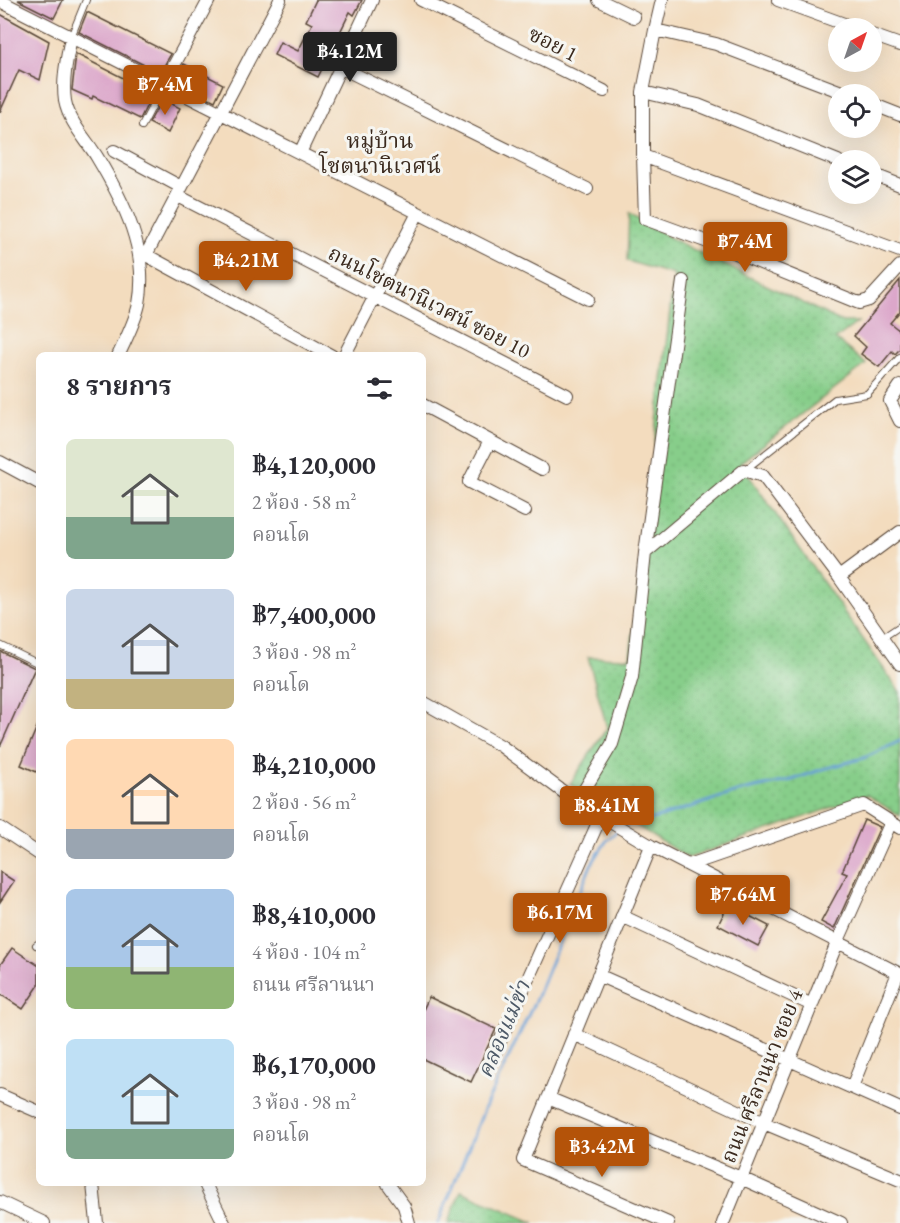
<!DOCTYPE html>
<html lang="th">
<meta charset="utf-8">
<style>
:root{--surface:#fff;--page:#f2f2f3;--text:#2b2b33;--muted:#7c7c81;--accent:#b45309}
body{margin:0;font-family:"EB Garamond","Noto Serif Thai",serif;background:var(--page);color:var(--text);height:100vh;display:flex;flex-direction:column;font-size:22px;white-space:nowrap}
*{box-sizing:border-box;margin:0}
p{font-size:20px;color:var(--muted)}
.icon{flex:none;width:33px;height:33px;fill:none;stroke:currentColor;stroke-width:2;stroke-linecap:round;stroke-linejoin:round}
.map{position:relative;flex:1;overflow:hidden}
.details{position:absolute;left:36px;top:352px;width:390px;height:834px;display:flex;flex-direction:column;background:var(--surface);border-radius:9px;box-shadow:0 6px 24px #0002}
.details>*{flex:none}
.needle{width:39px;rotate:40deg}
.buttons{position:absolute;left:828px;top:18px;display:grid;gap:12px}
.buttons a{display:grid;place-items:center;width:54px;height:54px;border-radius:50%;background:var(--surface);box-shadow:0 6px 24px #0002;font-size:30px}
.price{position:absolute;translate:-50% -51px;padding:0 14px;border-radius:6px;background:var(--accent);color:#fff;font-size:20px;line-height:39px;filter:drop-shadow(0 2px 3px #0008)}
.price::after{content:'';position:absolute;left:50%;top:36px;width:18px;height:14px;margin-left:-9px;background:inherit;clip-path:polygon(0 0,100% 0,50% 100%)}
.price.active{background:#222;color:#fff}
ul{padding:0;list-style:none}
li{display:flex;align-items:center;gap:18px;height:150px;padding:0 30px}
li span{display:grid;place-items:center;flex:none;width:168px;height:120px;border-radius:9px;color:#555}
li>.icon{margin-inline-start:auto}
span .icon{width:72px;height:72px;fill:#fffc;stroke-width:1}
li b{font-size:26px}
h2{display:flex;justify-content:space-between;align-items:center;height:72px;padding:0 30px;font-size:26px}
.map>svg:first-child{display:block}
.grass{fill:url(#grass-dots);stroke:#617c54;stroke-width:1.5}
.lines{fill:none;stroke-linecap:round;stroke-linejoin:round}
.stream{stroke:#679fd5;stroke-width:3}
.building{fill:#dca7ca}
.service-casing{stroke:#574536;stroke-width:8}
.minor-casing{stroke:#574536;stroke-width:14}
.service{stroke:#fff;stroke-width:6}
.minor{stroke:#fff;stroke-width:12}
.labels{text-anchor:middle;stroke-width:6;stroke-linejoin:round;paint-order:stroke}
.street-label{font-size:21px;fill:#3b2a1e;stroke:#f6f6f2}
.neighbourhood-label{font-size:22px;fill:#3b2a1e;stroke:#f6f6f2}
.water-label{font-size:22px;font-style:italic;fill:#4d5967;stroke:#f6f6f2}
</style>
<div class="map">
<svg width="900" height="1223" viewBox="0 0 900 1223">
<defs>
<pattern id="grass-dots" width="8" height="8" patternUnits="userSpaceOnUse" patternTransform="scale(1.5)"><rect width="8" height="8" fill="#87ce8a"/><path d="M2 2h.1M6 6h.1" fill="none" stroke="#75b177" stroke-width="1.8" stroke-linecap="round"/></pattern>
</defs>
<rect width="100%" height="100%" fill="#f6f6f2"/>
<filter id="ink" filterUnits="userSpaceOnUse"><feTurbulence type="fractalNoise" baseFrequency=".0167" numOctaves="2"/><feDisplacementMap in="SourceGraphic" scale="12" xChannelSelector="R" yChannelSelector="G"/><feConvolveMatrix kernelMatrix="1 2 1 2 8 2 1 2 1" color-interpolation-filters="sRGB"/></filter>
<filter id="wash" filterUnits="userSpaceOnUse"><feTurbulence type="fractalNoise" baseFrequency=".008" numOctaves="4" result="noise"/><feDisplacementMap in="SourceGraphic" scale="24" xChannelSelector="R" yChannelSelector="G"/><feGaussianBlur stdDeviation="1.35" result="paint"/><feColorMatrix in="noise" values="0 0 0 0 0 0 0 0 0 0 0 0 0 0 0 0 0 1.4 0 .05"/><feComposite in="paint" operator="in"/></filter>
<g filter="url(#wash)">
<rect width="100%" height="100%" fill="#f3dcbe"/>
<!-- grass -->
<path class="grass" d="M629,214L678,242L842,322H858L835,339L866,364L740,463L900,692V816L867,795L688,858L570,784L607,728L588,657L630,658L674,275L627,261Z
M461,1191L535,1223H448Z"/>
<g class="lines">
<!-- stream -->
<path class="stream" d="M625,825L660,817L737,792L792,780L823,769L864,758L900,741
M438,1223L486,1105L536,999L591,865L607,840L617,831"/>
</g>
<g id="blocks">
<!-- building -->
<path class="building" d="M18,0H63L54,18Z
M316,0H362L354,15L350,12L318,77L274,55L280,42L298,51L312,24L306,21Z
M87,12L171,54L160,73L79,32Z
M0,14L49,41L40,80L19,70L0,112Z
M76,54L153,93L140,119L93,96L92,99L72,90Z
M184,64L223,84L215,101L175,81Z
M162,99L180,108L168,133L149,123Z
M900,280V311L890,323L900,331V349L895,354L892,351L879,367L861,354L866,347L854,336Z
M0,651L35,668L0,747Z
M39,722V773L21,765Z
M864,820L880,827L834,929L821,922L847,874L842,872Z
M0,872L14,881L0,902Z
M728,905L769,926L758,946L718,925Z
M12,948L39,966V985L23,1009L0,994V965Z
M429,997L496,1029L471,1082L423,1059V1010Z"/>
</g>
</g>
<g filter="url(#ink)">
<use href="#blocks" fill-opacity="0" stroke="#574536" stroke-width="1.5"/>
<g class="lines">
<!-- service casing -->
<g class="service-casing">
<path id="service" d="M71,37L86,0
M142,126L164,84
M745,470L835,399L867,394L900,357
M882,638L900,626
M0,645L39,664
M36,945L39,943"/>
</g>
<!-- minor casing -->
<g class="minor-casing">
<path id="minor" d="M280,0L146,255L332,356
M421,0L604,91
M599,0L634,17
M662,0L655,30L716,44L847,94
M778,0L855,28
M0,1L588,299
M655,30L643,92V156L900,251
M872,35L900,45
M71,37C67,58 62,80 65,101C69,122 86,139 97,157C124,202 149,251 139,304C135,322 126,339 118,356
M340,67L587,189
M164,84L209,0
M643,92L698,105L838,161
M872,104L900,115
M114,151L181,187
M300,153L372,0
M643,156L645,219L719,246L859,303L869,300L900,266
M872,174L900,185
M178,196L567,395
M344,356L418,213
M900,386L890,401L900,421
M423,405L542,469
M490,441L469,482L525,511
M0,462L39,483
M645,553L683,281
M839,577L900,532
M423,702L501,746L577,802L651,846L900,974
M577,802L612,744L632,677L645,553L744,470L763,476L839,577L900,664
M0,828L39,854
M651,846L523,1160L668,1223
M689,865L864,805L900,828
M622,916L812,1005
M598,975L900,1109
M574,1034L764,1123L900,1180
M492,1059L601,816
M852,1087L898,973
M0,1095L39,1112
M548,1098L741,1178L841,1223
M93,1184L97,1223
M205,1184L224,1223
M388,1184L404,1206L409,1223
M0,1202L44,1223
M723,1223L837,943L891,822"/>
</g>
<!-- service -->
<use href="#service" class="service"/>
<!-- minor -->
<use href="#minor" class="minor"/>
</g>
</g>
<g class="labels">
<!-- street labels -->
<g class="street-label">
<text transform="translate(553 44) rotate(27)" y="7">ซอย 1</text>
<text transform="translate(429 302) rotate(27)" y="7">ถนนโชตนานิเวศน์ ซอย 10</text>
<text transform="translate(762 1076) rotate(-68)" y="7">ถนน ศรีลานนา ซอย 4</text>
</g>
<!-- neighbourhood labels -->
<g class="neighbourhood-label">
<text x="380" y="148">หมู่บ้าน<tspan x="380" dy="25">โชตนานิเวศน์</tspan></text>
</g>
<!-- water labels -->
<g class="water-label">
<text transform="translate(503 1029) rotate(-67)" y="8">คลองแม่ข่า</text>
</g>
</g>
</svg>
<div class="buttons">
<a><svg class="needle" viewBox="-14 -14 28 28"><path d="M0-13l5 13h-10z" fill="#e53935"/><path d="M0 13l5-13h-10z" fill="#7c7c81"/></svg></a>
<a><svg class="icon" aria-label="locate" viewBox="0 0 24 24"><circle cx="12" cy="12" r="6"/><path d="M12 2v4M12 18v4M2 12h4M18 12h4"/></svg></a>
<a><svg class="icon" aria-label="layers" viewBox="0 0 24 24"><path d="M12 4l9 5-9 5-9-5zM3 14l9 5 9-5"/></svg></a>
</div>
<b class="price active" style="left:350px;top:83px">฿4.12M</b>
<b class="price" style="left:165px;top:116px">฿7.4M</b>
<b class="price" style="left:745px;top:273px">฿7.4M</b>
<b class="price" style="left:246px;top:292px">฿4.21M</b>
<b class="price" style="left:607px;top:837px">฿8.41M</b>
<b class="price" style="left:743px;top:926px">฿7.64M</b>
<b class="price" style="left:560px;top:944px">฿6.17M</b>
<b class="price" style="left:602px;top:1178px">฿3.42M</b>
<section class="details">
<h2>8 รายการ<svg class="icon" aria-label="filters" viewBox="0 0 24 24"><path d="M4 7h16M4 17h16"/><circle cx="9" cy="7" r="2"/><circle cx="15" cy="17" r="2"/></svg></h2>
<ul>
<li><span style="background:linear-gradient(#dfe7d0 65%,#7fa58c 0)"><svg class="icon" aria-label="home" viewBox="0 0 24 24"><path d="M3 11l9-7 9 7M6 9v11h12V9"/></svg></span><div><b>฿4,120,000</b><p>2 ห้อง · 58 m²</p><p>คอนโด</p></div></li>
<li><span style="background:linear-gradient(#c9d6e8 75%,#c2b280 0)"><svg class="icon" aria-label="home" viewBox="0 0 24 24"><path d="M3 11l9-7 9 7M6 9v11h12V9"/></svg></span><div><b>฿7,400,000</b><p>3 ห้อง · 98 m²</p><p>คอนโด</p></div></li>
<li><span style="background:linear-gradient(#ffd9b3 75%,#9aa5b1 0)"><svg class="icon" aria-label="home" viewBox="0 0 24 24"><path d="M3 11l9-7 9 7M6 9v11h12V9"/></svg></span><div><b>฿4,210,000</b><p>2 ห้อง · 56 m²</p><p>คอนโด</p></div></li>
<li><span style="background:linear-gradient(#a9c7e8 65%,#8fb573 0)"><svg class="icon" aria-label="home" viewBox="0 0 24 24"><path d="M3 11l9-7 9 7M6 9v11h12V9"/></svg></span><div><b>฿8,410,000</b><p>4 ห้อง · 104 m²</p><p>ถนน ศรีลานนา</p></div></li>
<li><span style="background:linear-gradient(#bfe0f5 75%,#7fa58c 0)"><svg class="icon" aria-label="home" viewBox="0 0 24 24"><path d="M3 11l9-7 9 7M6 9v11h12V9"/></svg></span><div><b>฿6,170,000</b><p>3 ห้อง · 98 m²</p><p>คอนโด</p></div></li>
</ul>
</section>
</div>
